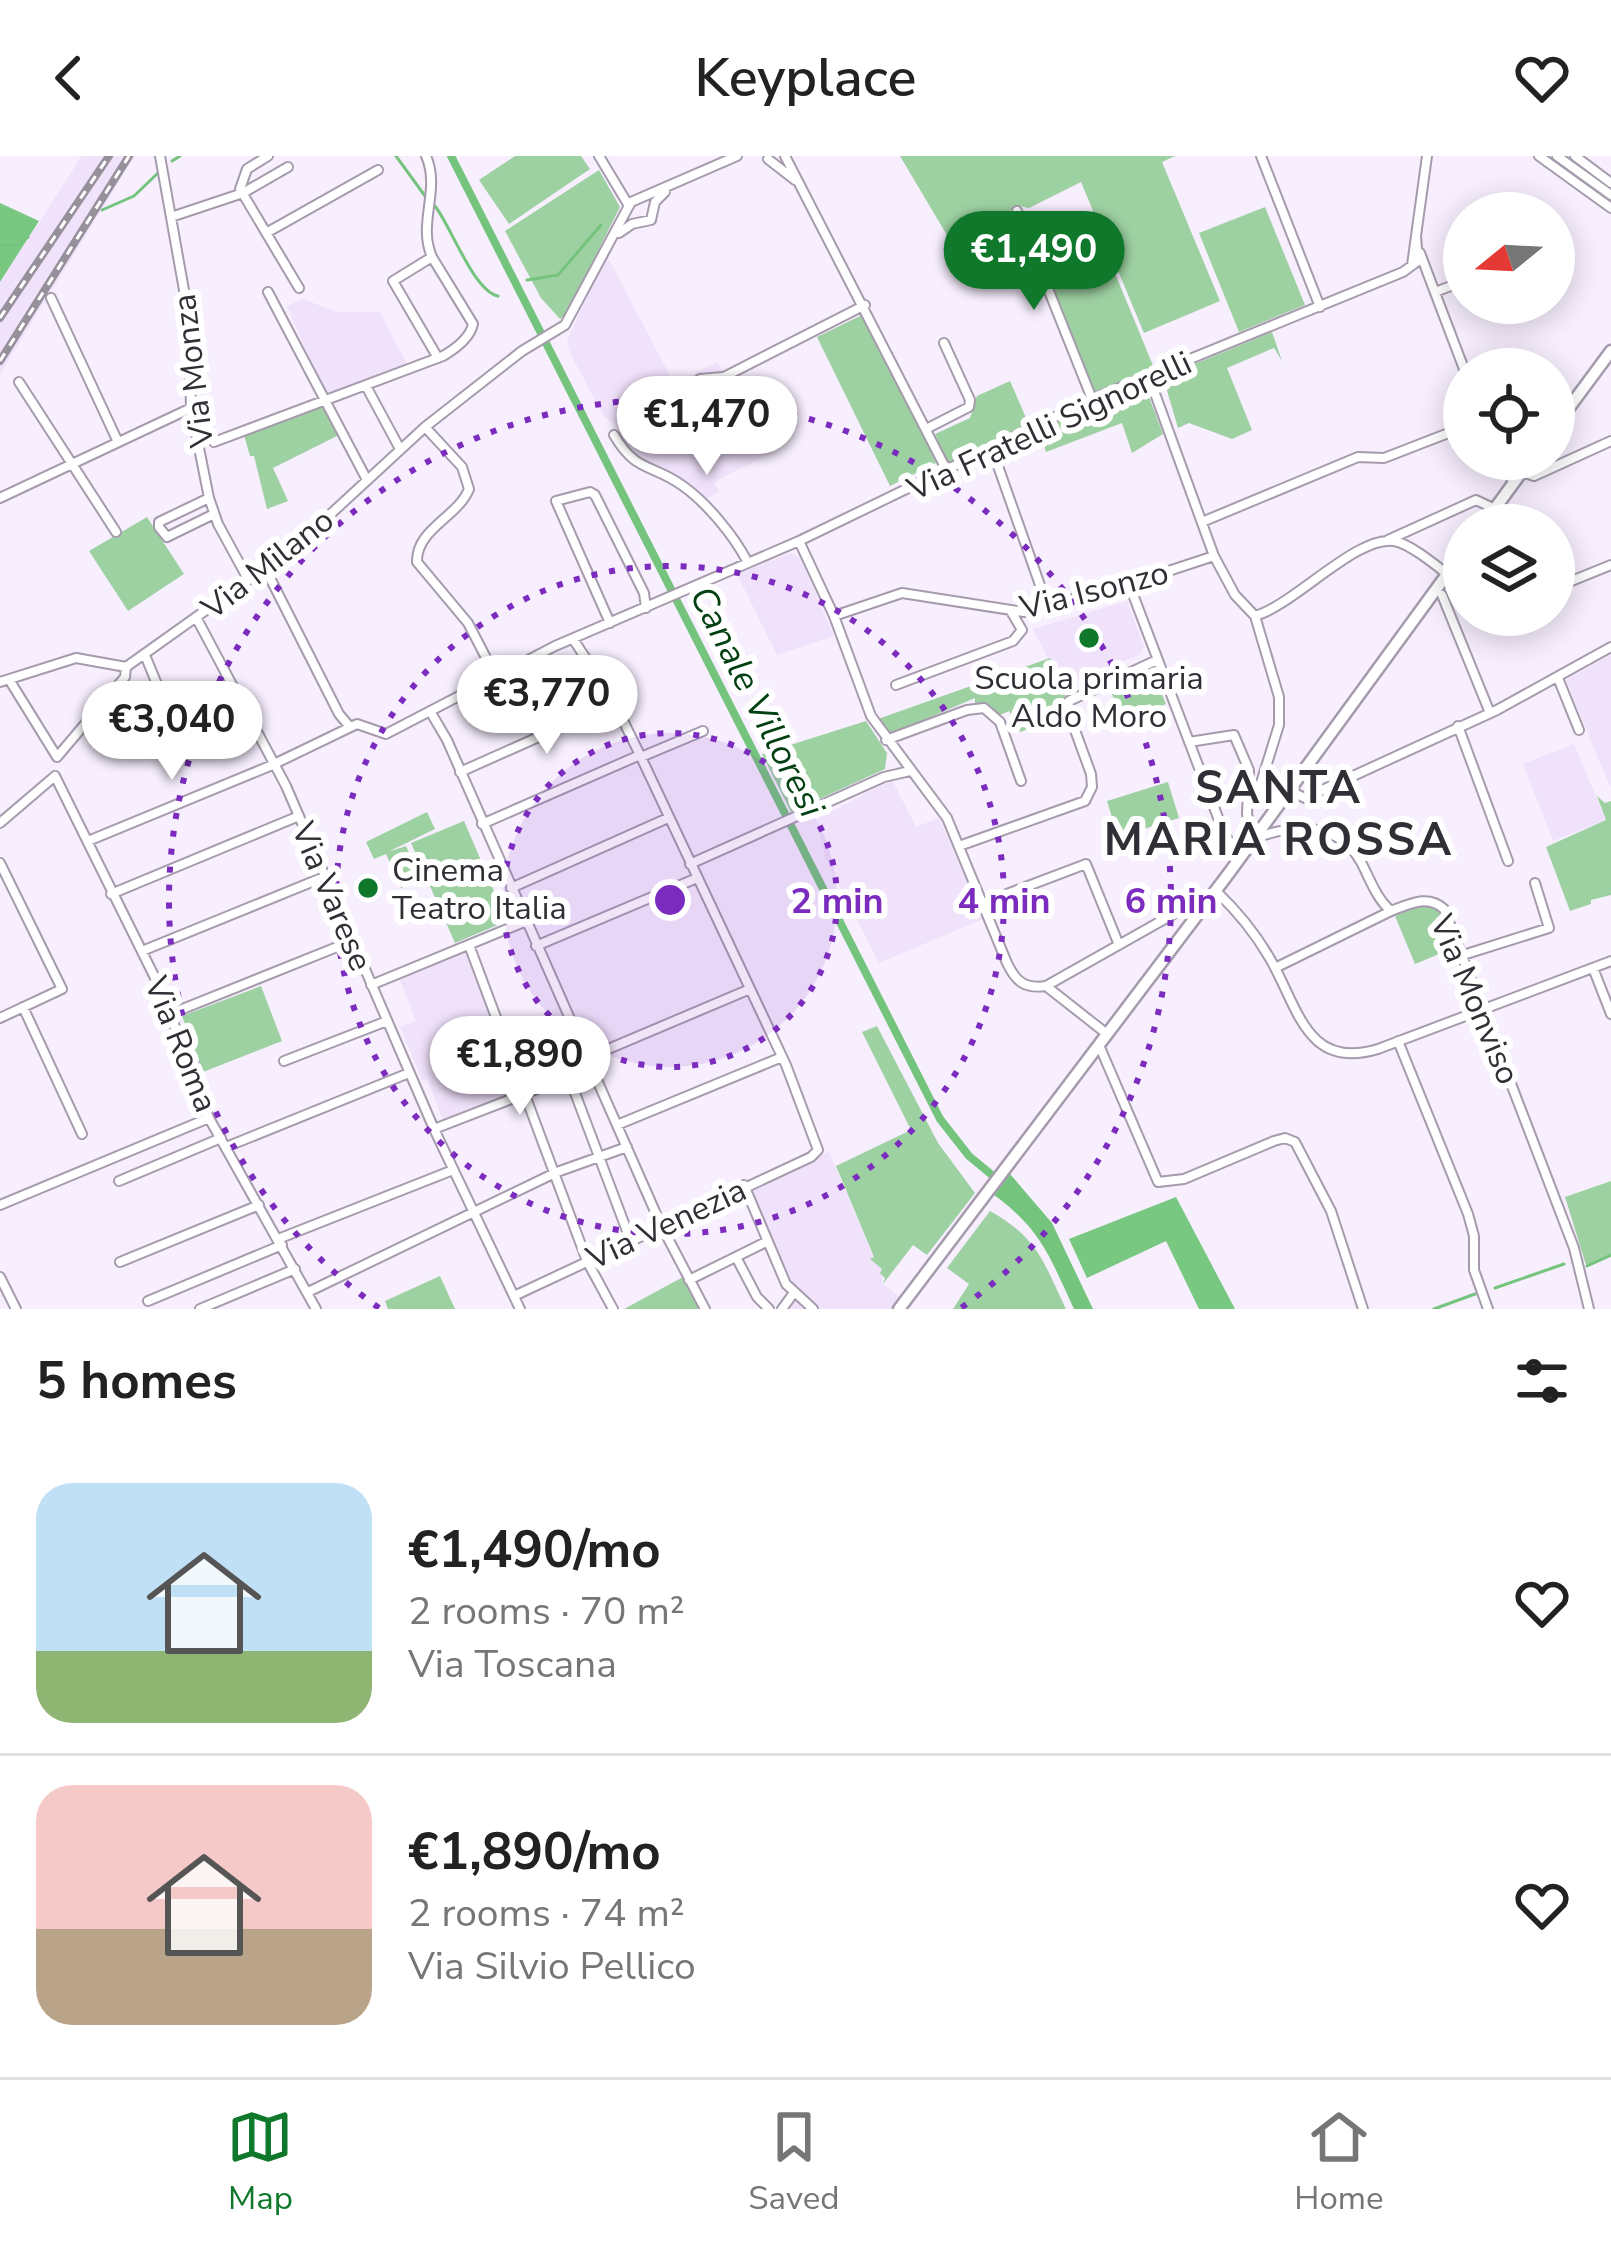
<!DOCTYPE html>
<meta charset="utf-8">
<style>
:root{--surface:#fff;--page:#f6f6f6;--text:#222;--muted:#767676;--line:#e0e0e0;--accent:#10782b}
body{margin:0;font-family:"Nunito Sans",sans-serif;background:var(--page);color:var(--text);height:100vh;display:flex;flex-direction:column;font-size:45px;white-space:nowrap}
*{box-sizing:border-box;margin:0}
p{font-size:39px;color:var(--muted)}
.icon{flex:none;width:66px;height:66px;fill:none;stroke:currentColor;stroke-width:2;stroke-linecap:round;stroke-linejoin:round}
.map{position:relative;height:1153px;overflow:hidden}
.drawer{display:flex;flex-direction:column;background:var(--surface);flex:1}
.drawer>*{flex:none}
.needle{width:78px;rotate:252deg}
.buttons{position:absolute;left:1443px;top:36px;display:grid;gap:24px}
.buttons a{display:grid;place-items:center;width:132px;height:132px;border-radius:50%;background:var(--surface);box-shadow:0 6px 30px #0003;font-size:60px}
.price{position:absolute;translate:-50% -102px;padding:0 27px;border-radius:42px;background:#fff;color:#222;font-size:39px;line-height:78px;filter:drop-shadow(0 3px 6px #0008)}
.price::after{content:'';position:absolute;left:50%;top:72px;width:36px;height:27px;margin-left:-18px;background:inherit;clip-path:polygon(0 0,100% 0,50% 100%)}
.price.active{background:var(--accent);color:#fff}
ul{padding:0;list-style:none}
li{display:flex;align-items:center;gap:36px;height:300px;padding:0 36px}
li+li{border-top:3px solid var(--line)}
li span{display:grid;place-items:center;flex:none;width:336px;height:240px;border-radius:36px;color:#555}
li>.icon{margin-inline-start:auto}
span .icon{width:144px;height:144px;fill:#fffc;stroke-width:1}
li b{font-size:51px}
h2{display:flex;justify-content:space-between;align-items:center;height:144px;padding:0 36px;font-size:51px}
header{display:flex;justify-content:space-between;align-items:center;height:156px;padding:0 36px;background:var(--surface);font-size:54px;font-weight:600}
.tabs{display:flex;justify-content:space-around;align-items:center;height:168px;border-top:3px solid var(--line);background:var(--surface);font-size:33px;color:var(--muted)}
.tabs a{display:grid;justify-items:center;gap:6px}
.tabs .active{color:var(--accent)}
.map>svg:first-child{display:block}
.built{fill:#f1e2fc}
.green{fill:#9ed1a2}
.forest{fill:#78c881}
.water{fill:#74c47d}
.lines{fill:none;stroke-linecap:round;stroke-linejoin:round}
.stream{stroke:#74c47d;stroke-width:3}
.canal{stroke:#74c47d;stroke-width:8}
.minor-casing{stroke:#a59bad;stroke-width:12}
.major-casing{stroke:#a59bad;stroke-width:15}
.minor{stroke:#fff;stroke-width:8}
.major{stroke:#fff;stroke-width:10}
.rail-casing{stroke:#96909b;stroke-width:8}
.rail{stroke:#fff;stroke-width:3;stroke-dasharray:9;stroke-linecap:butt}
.ring{fill:none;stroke:#7b2cbf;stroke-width:6;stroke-dasharray:6 12}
.poi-dot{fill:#10782b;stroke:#fff;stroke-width:4.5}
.labels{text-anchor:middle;stroke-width:12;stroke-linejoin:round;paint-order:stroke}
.street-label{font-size:33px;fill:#322e35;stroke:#fff}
.poi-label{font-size:33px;fill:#322e35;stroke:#fff}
.water-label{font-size:36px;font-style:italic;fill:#024012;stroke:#fff}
.district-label{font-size:45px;font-weight:bold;letter-spacing:3px;fill:#322e35;stroke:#fff}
.centre{fill:#7b2cbf;stroke:#fff;stroke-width:6}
.ring-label{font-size:36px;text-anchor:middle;font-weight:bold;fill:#7b2cbf;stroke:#fff;stroke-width:12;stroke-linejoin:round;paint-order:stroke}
</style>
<header><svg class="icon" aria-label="back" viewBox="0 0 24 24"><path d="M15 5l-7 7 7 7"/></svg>Keyplace<svg class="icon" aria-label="heart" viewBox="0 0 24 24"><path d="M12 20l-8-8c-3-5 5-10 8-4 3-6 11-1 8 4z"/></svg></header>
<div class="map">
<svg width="1611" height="1153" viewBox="0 0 1611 1153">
<rect width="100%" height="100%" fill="#f7eefe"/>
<!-- built -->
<path class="built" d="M82,0H135L0,218V126Z
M606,98L674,227L718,206L728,224L735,221L772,297L714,326L719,335L703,345L680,322L629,296L614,267L604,261L570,197L567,185Z
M303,143L337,156H380L408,210L393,217L387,214L330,239L324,236L287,150Z
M791,397L801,403L834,480L777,499L737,418Z
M1127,445L1144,490L1141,498L1063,532L1033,473Z
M1611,499V631H1610L1566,524Z
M1574,588L1606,664L1553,685L1523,608Z
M892,624L916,671L939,662L983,763L879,807L826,704L817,663Z
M467,795L517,935L443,964L427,923L422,924L400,871L416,865L400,824Z
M829,996L874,1102L872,1103L883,1113L882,1127L900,1141L890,1153H782L794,1134L748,1028Z"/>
<!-- green -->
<path class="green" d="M515,0H581L590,13L509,68L479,24Z
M900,0H1175L1162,6L1220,145L1144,177L1081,26L1029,52L1019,50L951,86Z
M599,14L620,51L566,159L560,163L541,142L505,75Z
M1265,51L1305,149L1239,176L1199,77Z
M1110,105L1154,212L1094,236L1051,129Z
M866,157L936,307L890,330L817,181Z
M1272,176L1282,205L1274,192L1227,212L1252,274L1232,283L1189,267L1178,272L1163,221Z
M1010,225L1031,273L949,309L935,278L970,262L977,240Z
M1145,230L1163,278L1132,297L1122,267L1046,296L1038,273Z
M324,251L339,279L273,312L288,345L267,353L254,300H250L244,279Z
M147,361L184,418L128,455L89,395Z
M1050,502L1066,539L1061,548L1063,560L1020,576L1009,555L1000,559L989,550L975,548V542L891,578L878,563Z
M1154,520L1166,548L1123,565L1112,538Z
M866,565L887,597L885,613L791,656L762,598Z
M1168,626L1179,662L1118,681L1107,645Z
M1597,640L1605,647L1611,645V739L1591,744V748L1570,755L1546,691L1606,664Z
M427,656L435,673L388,696L406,690L421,724L401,732L386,698L374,703L366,686Z
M464,665L507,765L455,787L411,687Z
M1419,750H1435L1444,760L1454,792L1415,808L1395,760Z
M261,830L282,885L203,916L182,860Z
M877,870L938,987L975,1037L927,1099L913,1089L883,1128L885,1122L880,1117L882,1113L870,1103L874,1101L836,1010L911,974L862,876Z
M1611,1025V1100L1586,1109L1565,1041Z
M990,1055C1038,1082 1043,1105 1066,1153H953L969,1128L947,1112Z
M440,1120L455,1153H388L385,1145Z
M683,1121L700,1153H624Z"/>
<!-- forest -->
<path class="forest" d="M0,47L39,65L0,126Z
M1176,1041L1235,1153H1199L1166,1085L1087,1122L1069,1083Z"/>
<!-- water -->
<path class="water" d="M1010,1018L1052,1067L1093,1153H1074C1050,1102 1042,1074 994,1039Z"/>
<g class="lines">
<!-- stream -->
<path class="stream" d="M396,0L425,40
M172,5L180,0
M435,50C452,72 473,134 498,140
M102,54L134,40L159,16
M0,89H17L28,81
M527,124L558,119L601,69
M1587,1110L1611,1099
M1495,1132L1564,1108
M1434,1153L1475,1138"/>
<!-- canal -->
<path class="canal" d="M451,0L940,963L969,1000L998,1024"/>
<!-- minor casing -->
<g class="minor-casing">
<path id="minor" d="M160,0L189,162L191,252L209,342L218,368L248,423
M268,0L247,13L240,33L299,132
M426,0C441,34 417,67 432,101
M599,0L629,50
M785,0L947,315
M1261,0L1320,151
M1539,0L1611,52
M1557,0L1611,39
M1575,0L1611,27
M768,3L795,24
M1017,55L1092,243
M171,61L243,37L288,11
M266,77L378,14
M619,77L632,68L651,64L655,46L665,36
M1420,97L1464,213
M1412,109L1427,0
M268,136L367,324
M1435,136L1464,125
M51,142L118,286
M723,221L700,223L693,232L718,224L865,149
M1149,221L1214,400L1235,439L1255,460L1279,541V569L1256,643
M19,226L116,376
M366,230L400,293
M425,271L462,311L469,333C458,361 416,373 417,406L468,467L496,521
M926,273L969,251L970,244L944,187
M614,279C637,318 652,307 683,330C707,347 734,380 747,405
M214,286L443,200C455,193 470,182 473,168L432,101L393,125L438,202
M992,293L1047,449
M1502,303L1513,326
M1522,316L1534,320L1611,285
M0,342L191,252
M209,342L159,366V371L167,381L214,358
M1202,366L1358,301L1384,302L1464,271
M1388,384L1476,344L1495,353
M799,385L834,460L871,560L947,662L1007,807C1016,826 1025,833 1046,830L1186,751L1201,752
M265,412L339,558L350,571
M1129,428L1225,680L1241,700
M1554,432L1611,409
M1442,439L1490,557
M834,460L902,437L1024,456L1129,428L1214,400
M1255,460C1294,449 1357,379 1394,385C1413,388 1447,419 1464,431
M197,463L286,630L434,973L520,1153
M610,467L556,345L590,336L595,339L644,437L646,452
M145,499L175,572
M126,511L296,390L425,271L522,195L565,169L631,46L737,0
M1558,522L1579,574
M10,525L57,601
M0,526L76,502L126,511
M896,529L1013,485L1022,474L1012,457
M430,555L447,584L661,1069L705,1153
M1458,570L1508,705
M886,584L967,554L984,552L1000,566L1021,625
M1189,586L1234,579L1249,614L1247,658L1253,683
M57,601L125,521L126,511
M641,601L703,575
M460,616L615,547
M55,620L162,836L209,962L316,1153
M1290,635L1305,642L1497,554L1611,491
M0,667L55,620
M482,668L640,599
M1258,681C1296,668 1338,666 1361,706C1370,723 1376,742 1391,755C1410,748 1428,738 1444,753L1574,1092L1589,1153
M88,685L270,610L357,568L386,578L555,490L799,385L1092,243L1403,116L1418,105L1416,80
M959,690L1085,645L1092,631L1091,618L1068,555L1069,545L1157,504
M0,707L62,833L0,862
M690,708L884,621L910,615
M511,732L668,662
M1216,735C1236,754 1255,777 1269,801C1298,849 1305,915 1378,893L1611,805
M111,738L299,660
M983,747L1086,708L1119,789
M469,789L587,1105L613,1153
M536,790L697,722
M142,795L324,721
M1463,799L1549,772L1535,727
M1275,812L1391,755
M1593,812L1611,858
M371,829L524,766
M1046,830L1107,878
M23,851L82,978
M170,858L352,785
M1398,885L1468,1058L1474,1080V1114L1488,1153
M1099,889L1158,1026L1184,1023L1274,985L1285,982L1295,986L1331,1055L1363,1153
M587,902L750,833
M284,905L387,865
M569,921L630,1083
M617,969L782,901
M434,973L591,912
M226,991L409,917
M119,1025L221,982
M744,1029L786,1128L813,1153
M0,1049L209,962
M278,1083L453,1014
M736,1101L757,1141L769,1153
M120,1106L259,1049
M0,1121L16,1153
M689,1124L768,1085
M308,1136L557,1016L627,991
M514,1140L811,1001L818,994L786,909L640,599L612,542L573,483
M148,1145L282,1089
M200,1153L295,1113
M782,1153L793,1138"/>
</g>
<!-- major casing -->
<g class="major-casing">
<path id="major" d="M1554,272L1611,195
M1483,369L1531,303
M899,1153L1229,717L1464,395"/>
</g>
<!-- minor -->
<use href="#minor" class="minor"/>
<!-- major -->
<use href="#major" class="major"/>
<!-- rail casing -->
<g class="rail-casing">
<path id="rail" d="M0,162L109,0
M0,205L129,0"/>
</g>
<!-- rail -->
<use href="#rail" class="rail"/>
</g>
<!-- distance rings -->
<circle cx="670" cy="744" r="167" fill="#7b2cbf" fill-opacity=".12"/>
<g class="ring">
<circle cx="670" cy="744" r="167"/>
<circle cx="670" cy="744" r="334"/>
<path d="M379 1152A501 501 0 1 1 961 1152"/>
</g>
<!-- markers -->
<g class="poi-dot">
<circle cx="1089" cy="482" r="12"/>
<circle cx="368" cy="732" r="12"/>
</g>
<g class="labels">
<!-- street labels -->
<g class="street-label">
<text transform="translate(192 215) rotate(-97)" y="12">Via Monza</text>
<text transform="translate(1049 269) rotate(-25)" y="12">Via Fratelli Signorelli</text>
<text transform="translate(267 407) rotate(-38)" y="12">Via Milano</text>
<text transform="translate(1094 433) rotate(-14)" y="12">Via Isonzo</text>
<text transform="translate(333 740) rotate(67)" y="12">Via Varese</text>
<text transform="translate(1476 843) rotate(67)" y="12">Via Monviso</text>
<text transform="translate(182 888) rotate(68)" y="12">Via Roma</text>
<text transform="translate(666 1067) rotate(-25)" y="12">Via Venezia</text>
</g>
<!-- poi labels -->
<g class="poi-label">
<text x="1089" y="533">Scuola primaria<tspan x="1089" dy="38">Aldo Moro</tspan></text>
<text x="392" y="725" text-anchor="start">Cinema<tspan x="392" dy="38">Teatro Italia</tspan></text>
</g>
<!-- water labels -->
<g class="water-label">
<text transform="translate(758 545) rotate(63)" y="13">Canale Villoresi</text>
</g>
<!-- district labels -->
<g class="district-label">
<text x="1279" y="647">SANTA<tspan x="1279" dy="52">MARIA ROSSA</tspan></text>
</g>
</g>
<circle cx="670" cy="744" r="18" class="centre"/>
<g class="ring-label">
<text x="837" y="757">2 min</text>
<text x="1004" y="757">4 min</text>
<text x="1171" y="757">6 min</text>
</g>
</svg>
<div class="buttons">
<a><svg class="needle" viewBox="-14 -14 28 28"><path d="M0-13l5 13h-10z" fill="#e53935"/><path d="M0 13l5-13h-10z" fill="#767676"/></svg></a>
<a><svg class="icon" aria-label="locate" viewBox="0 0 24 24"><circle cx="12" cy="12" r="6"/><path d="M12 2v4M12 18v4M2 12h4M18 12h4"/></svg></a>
<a><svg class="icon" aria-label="layers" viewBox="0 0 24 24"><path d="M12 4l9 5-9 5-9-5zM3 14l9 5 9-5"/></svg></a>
</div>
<b class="price active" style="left:1034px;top:157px">€1,490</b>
<b class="price" style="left:707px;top:322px">€1,470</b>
<b class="price" style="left:547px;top:601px">€3,770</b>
<b class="price" style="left:172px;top:627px">€3,040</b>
<b class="price" style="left:520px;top:962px">€1,890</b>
</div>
<section class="drawer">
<h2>5 homes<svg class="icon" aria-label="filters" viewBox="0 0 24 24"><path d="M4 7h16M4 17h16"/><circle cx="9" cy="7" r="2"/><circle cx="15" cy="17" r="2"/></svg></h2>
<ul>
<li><span style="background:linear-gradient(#bfe0f5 70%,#8fb573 0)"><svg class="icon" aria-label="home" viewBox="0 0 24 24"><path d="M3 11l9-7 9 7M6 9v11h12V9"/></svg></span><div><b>€1,490/mo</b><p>2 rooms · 70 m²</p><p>Via Toscana</p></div><svg class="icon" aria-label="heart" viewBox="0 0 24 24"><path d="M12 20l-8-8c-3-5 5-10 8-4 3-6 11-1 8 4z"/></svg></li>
<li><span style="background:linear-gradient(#f6c9c9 60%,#b9a48a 0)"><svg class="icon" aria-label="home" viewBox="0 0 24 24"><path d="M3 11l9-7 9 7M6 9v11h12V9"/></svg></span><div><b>€1,890/mo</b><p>2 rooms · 74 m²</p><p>Via Silvio Pellico</p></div><svg class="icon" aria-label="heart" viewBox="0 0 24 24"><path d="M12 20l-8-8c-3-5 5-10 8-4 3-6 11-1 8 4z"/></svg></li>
</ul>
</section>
<nav class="tabs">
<a class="active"><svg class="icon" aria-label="map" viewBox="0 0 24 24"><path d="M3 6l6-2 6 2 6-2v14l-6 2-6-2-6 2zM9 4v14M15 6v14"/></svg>Map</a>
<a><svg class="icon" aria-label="saved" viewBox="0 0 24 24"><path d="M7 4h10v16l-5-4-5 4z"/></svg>Saved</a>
<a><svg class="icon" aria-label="home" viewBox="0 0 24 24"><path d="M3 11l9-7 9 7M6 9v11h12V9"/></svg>Home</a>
</nav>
